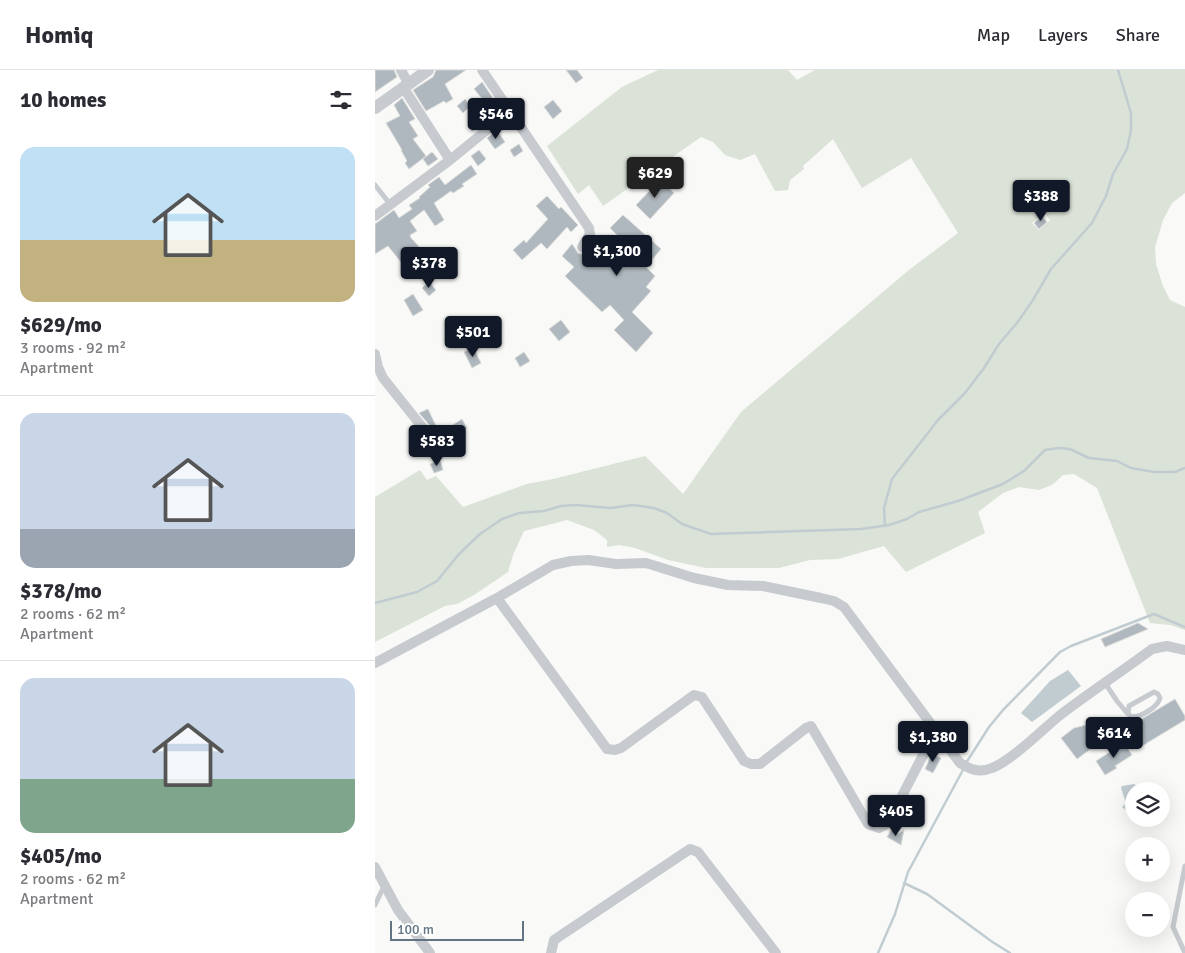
<!DOCTYPE html>
<meta charset="utf-8">
<style>
:root{--surface:#fff;--page:#f7f7f7;--text:#2b2b33;--muted:#7c7c81;--line:#e1e1e2;--accent:#111827}
body{margin:0;font-family:Signika,sans-serif;background:var(--page);color:var(--text);height:100vh;display:flex;flex-direction:column;font-size:19px;white-space:nowrap}
*{box-sizing:border-box;margin:0}
p{font-size:16px;color:var(--muted)}
.icon{flex:none;width:28px;height:28px;fill:none;stroke:currentColor;stroke-width:2;stroke-linecap:round;stroke-linejoin:round}
.map{position:relative;flex:1;overflow:hidden}
.details{display:flex;flex-direction:column;background:var(--surface);width:375px}
.details>*{flex:none}
.buttons{position:absolute;left:750px;top:712px;display:grid;gap:10px}
.buttons a{display:grid;place-items:center;width:45px;height:45px;border-radius:50%;background:var(--surface);box-shadow:0 5px 20px #0002;font-size:25px}
.scale{position:absolute;left:15px;bottom:12px;width:134px;box-sizing:border-box;padding-left:5px;border:2px solid #627484;border-top:0;font-size:14px;line-height:18px;white-space:nowrap;color:#627484;-webkit-text-stroke:4px #fff;paint-order:stroke}
.price{position:absolute;translate:-50% -42px;padding:0 11px;border-radius:5px;background:var(--accent);color:#fff;font-size:16px;line-height:32px;filter:drop-shadow(0 1px 2px #0008)}
.price::after{content:'';position:absolute;left:50%;top:30px;width:15px;height:11px;margin-left:-8px;background:inherit;clip-path:polygon(0 0,100% 0,50% 100%)}
.price.on{background:#222;color:#fff}
ul{padding:0;list-style:none}
li{display:grid;align-content:center;gap:10px;height:265px;padding:0 20px}
li+li{border-top:1px solid var(--line)}
li span{display:grid;place-items:center;height:155px;border-radius:15px;color:#555}
li>.icon{margin-inline-start:auto}
span .icon{width:90px;height:90px;fill:#fffc;stroke-width:1}
li b{font-size:21px}
h2{display:flex;justify-content:space-between;align-items:center;height:60px;padding:0 20px;font-size:21px}
header{display:flex;align-items:center;gap:30px;box-sizing:border-box;height:70px;padding:0 25px;background:var(--surface);border-bottom:1px solid var(--line)}
header strong{font-size:24px}
nav{display:flex;gap:28px;margin-inline-start:auto;font-size:18px}
main{display:flex;flex:1;min-height:0}
.map>svg:first-child{display:block}
.green{fill:#dbe2d7;fill-rule:evenodd}
.water{fill:#c1ccd1}
.lines{fill:none;stroke-linecap:round;stroke-linejoin:round}
.stream{stroke:#c1ccd1;stroke-width:2.5}
.building{fill:#afb8be;stroke:#dbdbd9}
.service{stroke:#c7cbcf;stroke-width:5}
.minor{stroke:#c7cbcf;stroke-width:10}
.tertiary{stroke:#c7cbcf;stroke-width:12}
</style>
<header>
<strong>Homiq</strong>
<nav><a>Map</a><a>Layers</a><a>Share</a></nav>
</header>
<main>
<section class="details">
<h2>10 homes<svg class="icon" aria-label="filters" viewBox="0 0 24 24"><path d="M4 7h16M4 17h16"/><circle cx="9" cy="7" r="2"/><circle cx="15" cy="17" r="2"/></svg></h2>
<ul>
<li><span style="background:linear-gradient(#bfe0f5 60%,#c2b280 0)"><svg class="icon" aria-label="home" viewBox="0 0 24 24"><path d="M3 11l9-7 9 7M6 9v11h12V9"/></svg></span><div><b>$629/mo</b><p>3 rooms · 92 m²</p><p>Apartment</p></div></li>
<li><span style="background:linear-gradient(#c9d6e8 75%,#9aa5b1 0)"><svg class="icon" aria-label="home" viewBox="0 0 24 24"><path d="M3 11l9-7 9 7M6 9v11h12V9"/></svg></span><div><b>$378/mo</b><p>2 rooms · 62 m²</p><p>Apartment</p></div></li>
<li><span style="background:linear-gradient(#c9d6e8 65%,#7fa58c 0)"><svg class="icon" aria-label="home" viewBox="0 0 24 24"><path d="M3 11l9-7 9 7M6 9v11h12V9"/></svg></span><div><b>$405/mo</b><p>2 rooms · 62 m²</p><p>Apartment</p></div></li>
</ul>
</section>
<div class="map">
<svg width="810" height="883" viewBox="0 0 810 883">
<rect width="100%" height="100%" fill="#f9f9f7"/>
<!-- green -->
<path class="green" d="M283,0H413L422,10L440,0H810V123L797,133L788,150L780,177L781,194L788,216L795,230L810,237V560L795,555L775,553L722,418L699,404L688,405L677,415L664,420L644,417L628,423L603,442L610,463L531,502L509,476L463,489L435,490L404,498H331L293,490L260,478L244,475L232,477V470L219,460L192,450L149,461L138,485L133,502L99,525L82,534L70,536L0,572V427L45,400L52,410L61,406L88,437L152,414L178,409L270,386L308,424L366,342L534,200L583,163L536,88L487,118L458,69L428,96L429,99L415,110L413,120L400,121L380,84L365,90L350,85L338,72L326,67L228,136L214,115L203,124L172,76L247,17ZM662,110L671,123L681,116L686,123L666,137L675,150L664,160L657,153L664,147L647,122Z"/>
<!-- water -->
<path class="water" d="M693,600L706,616L657,652L646,643L675,611Z
M759,714L763,717L759,721V738L752,741L747,737L751,733L746,718L747,716Z"/>
<g class="lines">
<!-- stream -->
<path class="stream" d="M510,456L509,438L517,409L563,350L590,323L609,298L624,274L642,253L658,230L676,199L717,153L731,126L738,104L752,79L756,60V43L743,0
M0,533L42,522L62,511L84,484L105,464L127,449L144,443L169,441L186,436L201,435L235,438L258,435L279,438L292,443L307,454L336,464L486,459L514,455L532,449L544,442L583,431L628,414L649,401L670,380L683,378L695,379L714,388L742,391L756,398L779,402H800L810,398
M591,693L614,657L628,640L685,582L696,576L779,544L810,557
M529,813L552,824L616,871L635,883
M503,883L520,844L533,802L589,698"/>
</g>
<!-- building -->
<path class="building" d="M0,0H19L22,7L0,22Z
M61,0H91L70,14L78,29L71,33L69,31L51,41L38,20L58,7Z
M191,0H202L208,8L201,13Z
M107,12L126,40L103,58L97,61L94,55L102,51L97,43L110,32L99,19Z
M27,28L40,49L34,52L43,66L38,69L51,86L34,99L30,93L32,91L26,80H27L11,53L25,46L19,35Z
M90,29L95,36L88,43L82,36Z
M178,30L187,41L178,49L169,37Z
M122,60L130,72L120,79L112,68Z
M144,74L148,81L139,87L135,80Z
M104,80L111,89L103,96L96,86Z
M57,82L63,89L53,96L48,89Z
M96,95L102,104L87,114L89,116L78,123L76,121L59,133L69,150L60,156L49,140L35,151L42,161L35,165L36,168L48,181L30,197L13,176L0,184V154L19,140L24,148L37,139L34,135L45,128L44,127L55,117L53,115L64,107L70,115Z
M285,110L299,123L275,149L261,135Z
M664,116L673,128L660,137L656,132L659,129L655,123Z
M172,126L184,139L186,137L203,155L196,162L192,157L172,179L166,173L147,190L138,180L149,170L151,173L173,149L161,136Z
M248,145L286,179L271,197L280,206L271,217L276,221L257,242L278,263L261,282L239,260L249,250L235,235L227,242L190,206L199,197L187,186L197,174L203,183L209,185L223,170L232,178L243,166L235,158Z
M667,146L672,152L664,159L659,153Z
M54,212L61,220L54,226L47,218Z
M38,224L48,240L38,246L29,230Z
M186,250L195,262L184,271L174,259Z
M98,277L106,293L97,298L89,282Z
M149,282L155,291L145,297L140,288Z
M53,339L61,356L57,358L44,343Z
M87,349L92,358L81,364L76,356Z
M65,390L68,400L59,403L55,394Z
M763,553L773,559L730,577L726,569Z
M800,629L810,646V650L767,676L755,656Z
M745,647L747,656L722,662L725,672L702,689L686,668L699,658Z
M749,673L757,685L740,696L742,698L730,705L721,691Z
M557,684L566,688L558,703L550,699Z
M516,760L523,764L529,760L526,775L512,767Z"/>
<g class="lines">
<!-- service -->
<path class="service" d="M0,115L15,134
M730,613L742,631L752,643
M779,622L783,624L785,628C783,637 764,649 755,646L753,642L754,636Z
M0,835L10,814
M810,883L798,857L810,796"/>
<!-- minor -->
<path class="minor" d="M26,0L33,13
M28,17L75,90
M135,41L214,158L215,164L207,177
M0,146L75,90L135,41L107,0
M0,284L3,297L8,308L64,378
M122,528L232,679L240,680L246,678L319,625L327,627L369,691L376,694H385L431,658L436,656L493,754L504,758L510,755L514,751L561,660
M0,593L122,528L178,495L196,491L213,490L241,494L271,493L319,508L353,515L388,516L446,528L459,531L469,537L585,693C596,700 605,703 617,698C636,691 667,660 684,646C714,623 746,602 777,579L792,576L810,580
M0,797L23,840L55,883
M176,883L179,870L315,779L323,782L401,883"/>
<!-- tertiary -->
<path class="tertiary" d="M0,38L53,0"/>
</g>
</svg>
<div class="buttons">
<a><svg class="icon" aria-label="layers" viewBox="0 0 24 24"><path d="M12 4l9 5-9 5-9-5zM3 14l9 5 9-5"/></svg></a>
<a>+</a>
<a>−</a>
</div>
<div class="scale">100 m</div>
<b class="price" style="left:121px;top:70px">$546</b>
<b class="price on" style="left:280px;top:129px">$629</b>
<b class="price" style="left:666px;top:152px">$388</b>
<b class="price" style="left:242px;top:207px">$1,300</b>
<b class="price" style="left:54px;top:219px">$378</b>
<b class="price" style="left:98px;top:288px">$501</b>
<b class="price" style="left:62px;top:397px">$583</b>
<b class="price" style="left:739px;top:689px">$614</b>
<b class="price" style="left:558px;top:693px">$1,380</b>
<b class="price" style="left:521px;top:767px">$405</b>
</div>
</main>
